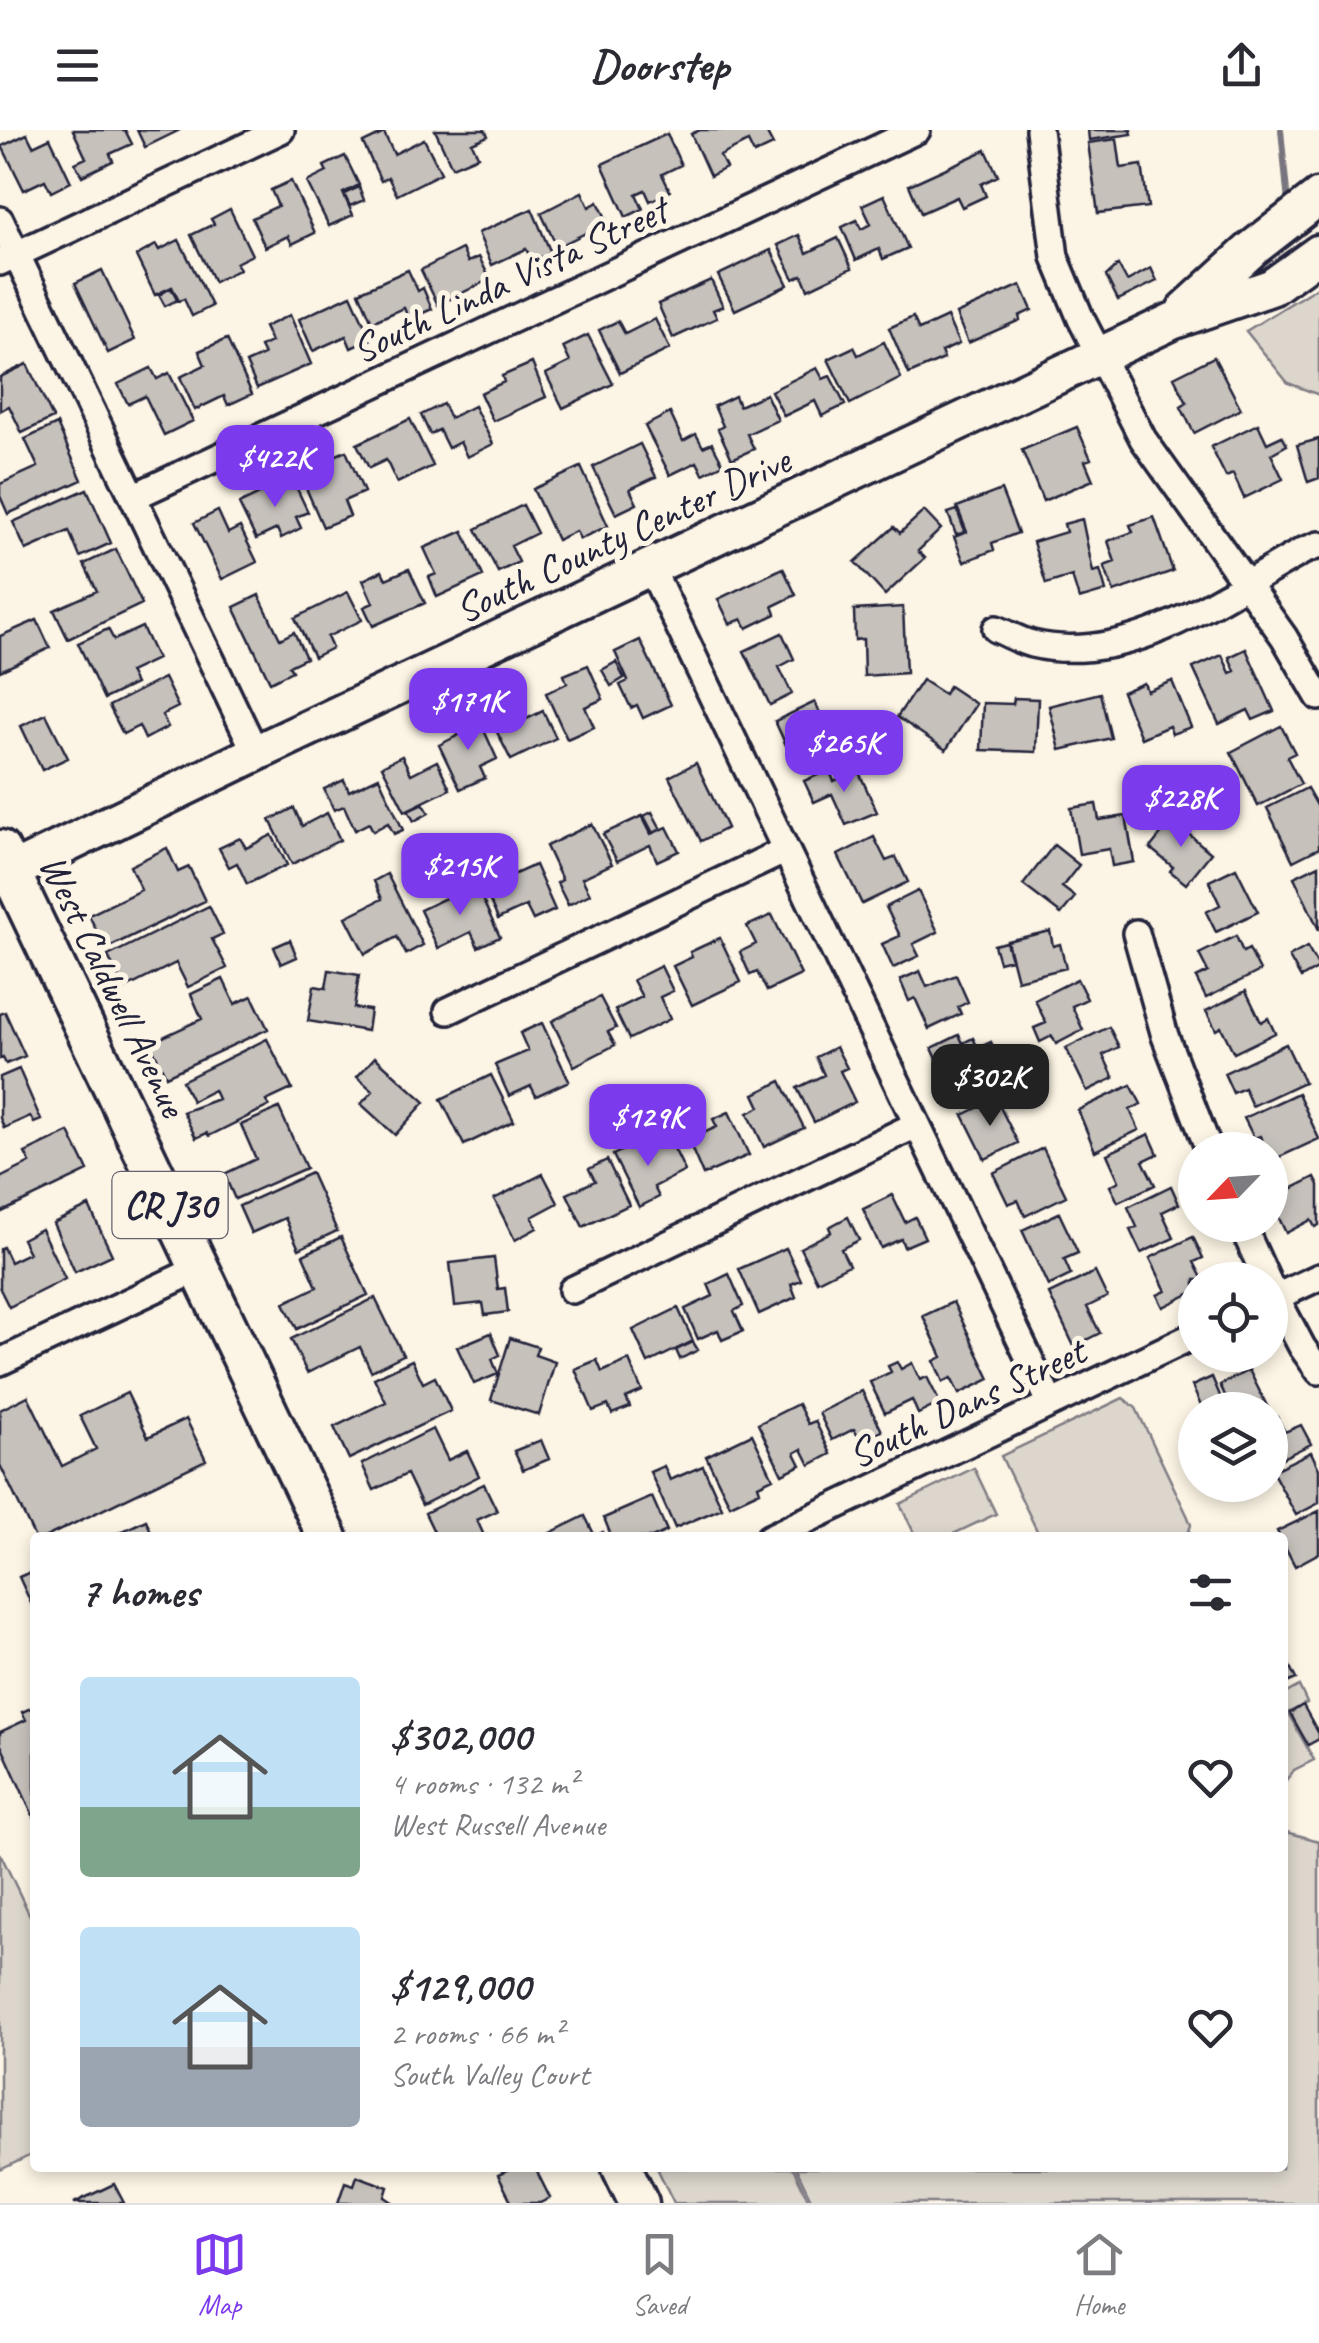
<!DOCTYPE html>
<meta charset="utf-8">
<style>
:root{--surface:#fff;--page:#f7f7f7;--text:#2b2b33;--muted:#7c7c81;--line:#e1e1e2;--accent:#7c3aed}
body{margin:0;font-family:Caveat,sans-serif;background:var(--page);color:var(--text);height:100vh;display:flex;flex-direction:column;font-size:38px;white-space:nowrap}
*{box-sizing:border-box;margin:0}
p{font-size:32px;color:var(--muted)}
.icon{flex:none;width:55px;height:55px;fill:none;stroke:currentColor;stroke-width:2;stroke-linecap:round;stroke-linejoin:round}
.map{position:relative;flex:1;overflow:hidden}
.panel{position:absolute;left:30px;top:1402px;width:1258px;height:640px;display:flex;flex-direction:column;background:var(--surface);border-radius:10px;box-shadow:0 5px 15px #0003}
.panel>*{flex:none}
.needle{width:65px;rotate:245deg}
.tools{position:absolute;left:1178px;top:1002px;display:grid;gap:20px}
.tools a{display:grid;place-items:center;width:110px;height:110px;border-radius:50%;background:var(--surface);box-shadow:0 5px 15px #0003;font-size:50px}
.price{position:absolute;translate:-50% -85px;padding:0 22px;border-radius:20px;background:var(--accent);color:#fff;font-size:32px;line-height:65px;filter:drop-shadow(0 2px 5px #0008)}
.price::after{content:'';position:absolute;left:50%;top:60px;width:30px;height:22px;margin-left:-15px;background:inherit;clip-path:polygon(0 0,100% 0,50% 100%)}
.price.on{background:#222;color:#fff}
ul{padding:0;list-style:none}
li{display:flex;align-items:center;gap:30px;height:250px;padding:0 50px}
li span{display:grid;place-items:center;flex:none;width:280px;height:200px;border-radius:10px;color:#555}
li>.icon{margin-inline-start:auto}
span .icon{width:120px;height:120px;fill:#fffc;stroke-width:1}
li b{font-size:42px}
h2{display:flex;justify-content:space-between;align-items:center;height:120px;padding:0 50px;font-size:42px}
header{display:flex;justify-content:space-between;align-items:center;height:130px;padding:0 50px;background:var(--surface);font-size:45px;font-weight:800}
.dock{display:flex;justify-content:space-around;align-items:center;height:140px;border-top:2px solid var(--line);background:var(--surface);font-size:28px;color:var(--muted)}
.dock a{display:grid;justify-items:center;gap:5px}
.dock .on{color:var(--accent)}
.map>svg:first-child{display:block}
.green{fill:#dcd6cc;stroke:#7f7c84;stroke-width:2.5}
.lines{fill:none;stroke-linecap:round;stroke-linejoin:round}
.stream{stroke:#78757e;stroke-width:6}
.building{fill:#c6c1bb;stroke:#22223b;stroke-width:2.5}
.street-casing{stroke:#22223b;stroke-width:32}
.secondary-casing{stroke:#22223b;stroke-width:42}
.primary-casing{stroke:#22223b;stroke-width:45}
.street{stroke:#fcf5e5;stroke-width:25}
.secondary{stroke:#fcf5e5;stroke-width:35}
.primary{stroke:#fcf5e5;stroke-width:38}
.labels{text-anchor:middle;stroke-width:10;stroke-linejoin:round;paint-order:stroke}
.shield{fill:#fcf5e5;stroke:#63616e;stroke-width:2.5}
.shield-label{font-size:38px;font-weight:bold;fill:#22223b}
.street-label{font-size:40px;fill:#22223b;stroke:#fcf5e5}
</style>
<header><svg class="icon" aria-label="menu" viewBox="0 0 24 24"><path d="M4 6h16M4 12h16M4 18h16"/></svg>Doorstep<svg class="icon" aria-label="share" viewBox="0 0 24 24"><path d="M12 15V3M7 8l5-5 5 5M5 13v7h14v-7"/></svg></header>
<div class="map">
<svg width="1319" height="2073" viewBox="0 0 1319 2073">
<rect width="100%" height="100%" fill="#fcf5e5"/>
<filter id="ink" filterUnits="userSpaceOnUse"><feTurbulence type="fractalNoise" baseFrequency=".01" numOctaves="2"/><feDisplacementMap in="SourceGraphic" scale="20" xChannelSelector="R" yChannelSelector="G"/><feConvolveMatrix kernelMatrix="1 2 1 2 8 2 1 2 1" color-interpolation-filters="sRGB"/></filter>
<g filter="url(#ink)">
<!-- green -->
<path class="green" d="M1319,156V265L1288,253L1246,201Z
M1123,1268L1136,1278L1188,1387L1191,1395L1187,1407L1058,1408L1056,1404L1040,1407L1001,1326Z
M974,1338L996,1384L947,1407H916L900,1374Z
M1299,1556L1307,1573L1288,1583L1314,1630L1294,1640L1283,1654V1565Z
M1283,1701L1319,1711V2073H813L796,2038H1282Z
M0,1723L35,1796V2023L0,2040Z
M657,2038H793L810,2073H674Z"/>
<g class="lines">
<!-- stream -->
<path class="stream" d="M1281,0L1288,73"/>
</g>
<!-- building -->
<path class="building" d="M73,0H125L132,14L110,24L113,31L82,46L75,33L86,28Z
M137,0H180L145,17Z
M435,0H485L488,6L472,13L478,26L452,37Z
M700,0H765L773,15L754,24L748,12L720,26L726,38L710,46L691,4Z
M1088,0H1131L1132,4L1089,10Z
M384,3L394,24L424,9L441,43L397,65L388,47L381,51L363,13Z
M27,4L33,16L50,8L71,52L51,62L45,50L24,60L2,16Z
M667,4L681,35L662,44L670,61L650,71L645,60L636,64L643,79L626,87L602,34Z
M1117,9L1121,38L1142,35L1148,77L1098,83L1088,13Z
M986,20L998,46L981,54L986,66L962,77L957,67L921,83L909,55Z
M345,26L359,55L343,63L353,85L329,96L307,52L327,42L324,36Z
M291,51L315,103L292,114L288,106L265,117L252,88L278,76L271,60Z
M359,57L364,70L350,76L344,64Z
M582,62L589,77L598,72L608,92L557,117L541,83Z
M884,65L908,118L883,129L879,119L856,130L842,97L857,90L861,99L871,94L862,75Z
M230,79L252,125L236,133L240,139L214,152L191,105L214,94L211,89Z
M532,79L551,123L532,131L526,119L492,135L478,103Z
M799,105L807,123L838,108L852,138L808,159L802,145L794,149L778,115Z
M179,110L212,176L192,186L184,169L179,171L172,157L155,165L136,126L156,115L159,120Z
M462,119L468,132L479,127L490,149L438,175L421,140Z
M771,120L788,155L735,180L718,145Z
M1118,135L1127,151L1151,138L1157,151L1118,170L1106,146Z
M102,140L135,210L108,223L75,153Z
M408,140L418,161L423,158L432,179L409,189L404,178L372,192L359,162Z
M711,150L723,176L713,180L717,188L673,208L658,174Z
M1021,155L1032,180L1019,186L1020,190L968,213L956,184Z
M171,158L177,170L165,176L159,165Z
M351,165L371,209L351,218L346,206L313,221L299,189Z
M290,185L311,234L257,258L246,233L264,225L260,217L271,212L264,197Z
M913,187L919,200L947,187L959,214L941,222L944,229L909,244L889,198Z
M655,189L670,219L620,243L599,200L618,191L625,204Z
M588,205L613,254L563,278L546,244L570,232L563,217Z
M227,209L252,264L228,275L224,266L195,280L180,247L205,235L199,221Z
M884,212L901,248L850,274L828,229L854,217L858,225Z
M1214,227L1241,279L1194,303L1181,277L1187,273L1174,247Z
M532,233L546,267L493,291L480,263L504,252L502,246Z
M27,234L53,288L22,303L9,276L0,281V247Z
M151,238L157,249L169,243L193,291L164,305L145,266L128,274L118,254Z
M817,238L823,249L830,246L845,275L822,286L815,271L784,286L771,261Z
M766,264L778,290L747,304L754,319L732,329L718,299L723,296L714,276L735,266L739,276Z
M443,274L450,288L474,276L493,314L467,327L460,312L448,318L439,300L430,304L421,285Z
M670,283L683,311L696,304L703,317L712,313L723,334L703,344L697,332L670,345L645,296Z
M410,289L433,336L397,353L386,330L369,338L357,314Z
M57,294L82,350L8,384L0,366V354L38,337L25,309Z
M1258,294L1267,313L1282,306L1287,315L1271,324L1283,349L1244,368L1233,344L1226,347L1211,317Z
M1077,297L1091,329L1085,331L1093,350L1043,371L1022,320Z
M1319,309V348L1308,352L1297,315Z
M640,314L656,347L630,359L637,374L616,384L593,337Z
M346,321L364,362L344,371L350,386L323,397L303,351L329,339L325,330Z
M581,337L608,396L580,409L576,401L557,410L533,359Z
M292,348L308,382L296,387L301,398L281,408L277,399L256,409L239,374Z
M87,359L111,413L80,427L69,401L26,420L13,392Z
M1001,360L1018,403L992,413L994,420L964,432L954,407L967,402L957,377Z
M523,375L537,403L511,416L519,432L498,442L476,399Z
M957,380L965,402L956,405L948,383Z
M218,381L228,403L240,397L257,432L222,449L194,393Z
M924,381L941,399L918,421L925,428L885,465L855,432L894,397L900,403Z
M1154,387L1173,441L1114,462L1104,436L1115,432L1108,411L1133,402L1130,395Z
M1082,389L1093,442L1100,440L1106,461L1079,469L1072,446L1046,454L1033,412L1066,402L1064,394Z
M463,401L483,446L437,467L429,447L436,444L424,418Z
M116,419L142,474L68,509L54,480L97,461L84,434Z
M783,438L796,465L773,476L776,484L747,498L742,489L730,494L718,469Z
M409,439L425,473L373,496L364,477L373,473L363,450L382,441L386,449Z
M348,462L362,490L327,507L332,518L314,527L295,488Z
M259,465L280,509L294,502L306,528L289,536L292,541L270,552L234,477Z
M903,477L906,543L864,546L863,509L855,510L854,480Z
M37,490L50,518L0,541V506Z
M142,497L157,529L129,542L135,554L104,569L78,513L108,499L114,510Z
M782,503L794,529L779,537L792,564L770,575L744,521Z
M640,510L671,575L643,588L637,575L631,578L620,555L628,551L615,522Z
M1246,519L1274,581L1253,590L1248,580L1219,594L1193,538L1222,525L1230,543L1235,541L1229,527Z
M616,532L624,548L611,556L602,540Z
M588,535L603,569L585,577L594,597L567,609L546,563L567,553L564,545Z
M164,548L178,577L162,585L168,597L145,609L139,596L123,604L109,576Z
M922,550L944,564L949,556L976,574L946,620L897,587Z
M1172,551L1191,597L1172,604L1169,596L1141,608L1122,562L1144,553L1147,561Z
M1100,563L1111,608L1060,620L1049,576Z
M1014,568L1038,569L1036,622L981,620L983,573L1013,574Z
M815,572L836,619L796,637L775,591Z
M507,577L516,594L543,581L556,608L511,630L489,586Z
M46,584L68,628L42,640L21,596Z
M478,587L497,629L480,637L485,648L460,659L439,615L459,605L456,597Z
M1281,596L1295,623L1287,627L1301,654L1258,676L1231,622Z
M402,626L411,644L437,631L450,659L405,681L382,636Z
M696,633L727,698L701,711L669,647Z
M829,640L834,651L858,640L877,682L846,695L832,664L814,672L804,651Z
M379,647L403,700L394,704L388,693L373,701L369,693L355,700L344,676L334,680L324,659L344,650L349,661Z
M1307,658L1319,679V718L1293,731L1267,678Z
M423,673L429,683L414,691L408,680Z
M1096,674L1099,690L1126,686L1134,732L1112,736L1109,719L1079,724L1071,678Z
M294,678L302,696L327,683L340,710L292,734L270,690Z
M652,682L661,699L653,703L644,686Z
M1178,683L1190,693L1184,700L1211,723L1186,754L1170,741L1173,737L1150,718Z
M642,686L651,704L667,697L679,721L657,731L650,715L617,731L603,704Z
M592,694L612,734L582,748L590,764L568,775L557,753L562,750L546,716Z
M272,705L287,735L247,754L237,733L229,737L219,718L240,708L246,718Z
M874,707L886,731L896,727L908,752L862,774L838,725Z
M1054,715L1079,735L1062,757L1075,767L1061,784L1023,755Z
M167,718L178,742L189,737L205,771L105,819L89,785L141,760L130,736Z
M490,718L501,746L484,753L473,725Z
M535,735L555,780L533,790L526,776L498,789L484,758Z
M1319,735V800L1294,747Z
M1236,738L1258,782L1216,802L1206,782L1220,775L1209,751Z
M387,744L423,815L406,824L397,807L365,824L346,787L382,769L374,751Z
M475,754L500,807L478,817L471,802L438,818L420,780Z
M918,761L938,802L913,814L919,826L893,838L882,814L900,806L886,777Z
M209,776L223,804L212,809L227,838L188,857L176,833L124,859L108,826Z
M772,785L801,845L767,861L757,842L750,845L740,822L756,814L747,796Z
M1050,801L1053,816L1060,814L1066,838L1017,850L1007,811Z
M1236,806L1243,822L1249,819L1260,841L1206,868L1196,848L1208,842L1199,824Z
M720,808L741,852L692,875L673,836L692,827L690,822Z
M290,810L297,827L281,834L274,817Z
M1006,812L1011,829L999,832L994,815Z
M1307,817L1319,838L1301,848L1289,827Z
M661,836L673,861L660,867L670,889L629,909L615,880L642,867L633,850Z
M329,840L359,845L354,878L370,880L367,901L308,891L314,856L326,858Z
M920,841L927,857L956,845L968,872L958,877L961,884L929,899L915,868L909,871L900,850Z
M223,849L235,874L252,866L268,899L166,946L150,913L202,889L191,864Z
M1077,849L1087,869L1072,876L1083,900L1056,914L1052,906L1040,912L1034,898L1046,893L1035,870Z
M1246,861L1261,892L1268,888L1275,903L1234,923L1221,897L1216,900L1206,881Z
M600,867L616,898L608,902L615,915L574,936L552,891Z
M5,882L25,926L6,934L3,928L0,929V884Z
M542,893L569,951L536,966L531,956L509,966L495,935L528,921L520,903Z
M1109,897L1119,917L1103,925L1114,948L1087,961L1066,918Z
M959,905L963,913L973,908L978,918L991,912L997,925L987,929L996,947L965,961L953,935L942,940L932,918Z
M267,909L292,959L266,971L269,976L209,1006L207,1003L196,1008L183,982L218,969L214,960L192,971L182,951Z
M1286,914L1304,952L1252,976L1244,958L1233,963L1224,943Z
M836,917L847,938L840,941L855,972L814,992L797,958L824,945L816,927Z
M375,927L425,972L395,1005L361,974L373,961L357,947Z
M19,939L41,990L34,993L30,986L4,998L0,988V947Z
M491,945L514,991L464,1015L441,969Z
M781,951L804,998L764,1017L748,983L760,977L754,964Z
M1131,955L1141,974L1130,980L1139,1000L1095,1021L1078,980Z
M1298,963L1319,1009L1271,1031L1270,1020H1266L1260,1006L1254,1008L1244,988Z
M996,969L1018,1013L985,1029L963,985Z
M279,978L306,1038L235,1069L224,1044L256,1029L241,995Z
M729,982L749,1025L703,1045L688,1010L717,997L713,989Z
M69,1002L88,1041L0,1083V1048L30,1033L25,1023Z
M1149,1004L1158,1024L1143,1031L1155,1055L1118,1072L1110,1056L1119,1051L1107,1024Z
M670,1010L685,1041L654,1057L659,1067L639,1077L613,1025L641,1011L646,1022Z
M1043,1018L1066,1066L1025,1086L1018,1070L1008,1074L993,1043Z
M607,1030L629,1075L583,1097L567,1064L595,1051L589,1039Z
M311,1043L337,1101L299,1119L285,1088L251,1103L239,1076Z
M543,1044L558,1073L532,1087L537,1098L515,1110L494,1069Z
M1315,1047L1319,1055V1095L1315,1097L1311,1090L1286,1103L1270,1069V1060L1281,1054L1285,1062Z
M1171,1056L1179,1074L1162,1082L1174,1108L1141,1123L1130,1100L1137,1097L1128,1077Z
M892,1065L905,1092L915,1087L925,1108L904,1117L901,1109L881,1118L863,1079Z
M89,1076L112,1125L75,1142L53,1093Z
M1059,1083L1078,1123L1064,1129L1071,1145L1048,1156L1022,1100Z
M848,1087L859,1110L841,1119L849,1135L817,1151L800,1118L831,1102L829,1097Z
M41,1099L65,1149L9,1177L0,1159V1119L3,1117L10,1132L29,1123L22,1109Z
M341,1107L368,1165L297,1199L284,1173L317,1157L303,1125Z
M1193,1107L1203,1128L1194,1132L1203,1150H1195V1161L1163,1177L1157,1165L1166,1161L1150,1128Z
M786,1118L801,1150L791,1154L796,1167L759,1184L739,1139Z
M494,1128L498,1159L505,1158L508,1182L485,1185L483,1173L455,1176L450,1133Z
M1095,1142L1107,1167L1087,1177L1100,1203L1074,1216L1049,1164Z
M729,1144L743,1176L734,1181L743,1201L722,1210L718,1200L698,1209L685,1179L713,1166L708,1154Z
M375,1168L403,1225L371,1241L360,1217L307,1243L291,1209Z
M953,1172L990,1249L959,1264L951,1248L943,1252L934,1231L942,1227L923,1186Z
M678,1178L693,1211L648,1233L633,1200Z
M491,1203L500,1225L492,1229L498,1244L474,1254L457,1217Z
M510,1208L538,1217L535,1225L555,1232L539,1285L491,1270Z
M693,1212L698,1220L680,1229L676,1220Z
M412,1230L423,1253L435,1247L451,1281L349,1329L334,1297L386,1272L374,1248Z
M597,1230L602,1242L629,1230L642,1261L626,1268L630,1277L612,1284L608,1275L593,1281L575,1239Z
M897,1232L901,1239L912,1233L920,1250L927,1247L940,1273L918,1284L912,1270L885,1283L870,1252L891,1242L888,1236Z
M1249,1240L1269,1280H1232L1220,1255Z
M1212,1247L1221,1268L1201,1276L1192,1256Z
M862,1261L882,1301L861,1312L854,1299L832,1310L819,1283Z
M127,1263L148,1307L186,1289L206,1330L44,1408H35L0,1335V1280L28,1266L62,1336L96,1319L80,1286Z
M798,1274L808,1294L815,1291L831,1324L810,1335L802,1319L795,1323L801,1335L782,1344L758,1294Z
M1277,1287L1285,1302L1301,1295L1311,1314L1270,1334V1290Z
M433,1299L448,1330L467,1321L479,1346L422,1375L407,1344L374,1360L362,1334Z
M752,1304L773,1348L758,1355L760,1361L730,1375L706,1326Z
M541,1310L549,1329L523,1340L514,1321Z
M1311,1322L1319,1339V1373L1296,1385L1272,1341Z
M664,1336L670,1350L703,1336L722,1378L675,1398L650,1342Z
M484,1354L497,1381L477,1390L485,1408H437L425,1383Z
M652,1367L667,1401L652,1408H612L604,1388Z
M1319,1381V1423L1295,1436L1277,1401Z
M585,1386L595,1406L603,1402L606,1408H550L548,1404Z
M146,1390L154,1408H108Z
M35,1440V1482L19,1447Z
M1282,1521L1296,1549L1282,1555Z
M1303,1575L1319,1604V1609L1308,1615L1290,1583Z
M35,1576V1690L0,1613V1602L26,1590L22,1582Z
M513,2038H535L550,2068L540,2073H512L498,2045Z
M357,2046L388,2057L385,2067L394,2073H338L345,2052L354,2055Z
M114,2054L124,2073H74Z"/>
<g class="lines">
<!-- street casing -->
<g class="street-casing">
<path id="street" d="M1039,0L1055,127L1081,189L1143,309L1284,507L1319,567
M0,90L256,623
M0,132L281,0
M133,367L917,0
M651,438L1050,1272
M996,499C1008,504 1020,511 1032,514C1130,537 1222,466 1303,421L1319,415
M1136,803L1165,906L1209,1020
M448,881L784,721
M1242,1095L1267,1150
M1270,1156L1302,1217L1319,1241
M572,1160L916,995
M1270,1170L1319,1147
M0,1232L200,1138
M769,1408L1195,1205"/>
</g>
<!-- secondary casing -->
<g class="secondary-casing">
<path id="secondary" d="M1185,180L1252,119L1319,67
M0,747L256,623L1173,191L1272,157L1319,123"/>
</g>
<!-- primary casing -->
<g class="primary-casing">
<path id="primary" d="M0,720L328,1408
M622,2038L639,2073"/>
</g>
<!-- street -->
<use href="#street" class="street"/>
<!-- secondary -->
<use href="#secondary" class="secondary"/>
<!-- primary -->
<use href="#primary" class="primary"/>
</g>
</g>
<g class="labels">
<!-- shield labels -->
<rect class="shield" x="112.5" y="1042" width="115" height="66" rx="8"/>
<g class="shield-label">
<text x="170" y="1088">CR J30</text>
</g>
<!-- street labels -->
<g class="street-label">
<text transform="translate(509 149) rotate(-25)" y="14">South Linda Vista Street</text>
<text transform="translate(622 404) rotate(-25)" y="14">South County Center Drive</text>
<text transform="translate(114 855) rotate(64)" y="14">West Caldwell Avenue</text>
<text transform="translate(966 1272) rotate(-25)" y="14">South Dans Street</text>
</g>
</g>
</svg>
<div class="tools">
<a><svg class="needle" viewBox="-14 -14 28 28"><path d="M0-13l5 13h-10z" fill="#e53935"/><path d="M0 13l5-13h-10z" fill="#7c7c81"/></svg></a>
<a><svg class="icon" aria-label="locate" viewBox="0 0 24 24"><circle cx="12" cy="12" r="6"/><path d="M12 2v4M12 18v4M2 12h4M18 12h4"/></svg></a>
<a><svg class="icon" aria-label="layers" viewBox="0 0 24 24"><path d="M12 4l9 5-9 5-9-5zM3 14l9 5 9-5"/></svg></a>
</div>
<b class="price" style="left:275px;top:380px">$422K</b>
<b class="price" style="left:468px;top:623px">$171K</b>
<b class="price" style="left:844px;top:665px">$265K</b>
<b class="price" style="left:1181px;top:720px">$228K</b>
<b class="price" style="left:460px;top:788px">$215K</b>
<b class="price on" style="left:990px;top:999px">$302K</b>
<b class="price" style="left:648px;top:1039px">$129K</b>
<section class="panel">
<h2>7 homes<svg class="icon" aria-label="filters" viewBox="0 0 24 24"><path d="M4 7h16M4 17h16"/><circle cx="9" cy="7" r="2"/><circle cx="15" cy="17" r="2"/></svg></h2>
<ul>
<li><span style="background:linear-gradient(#bfe0f5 65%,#7fa58c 0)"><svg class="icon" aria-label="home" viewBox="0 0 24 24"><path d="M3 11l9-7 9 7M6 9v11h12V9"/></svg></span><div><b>$302,000</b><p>4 rooms · 132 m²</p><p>West Russell Avenue</p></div><svg class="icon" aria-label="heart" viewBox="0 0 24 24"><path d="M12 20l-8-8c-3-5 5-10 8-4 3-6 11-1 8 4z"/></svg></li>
<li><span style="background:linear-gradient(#bfe0f5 60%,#9aa5b1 0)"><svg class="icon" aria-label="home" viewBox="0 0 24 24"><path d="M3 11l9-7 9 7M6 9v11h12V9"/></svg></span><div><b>$129,000</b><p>2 rooms · 66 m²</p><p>South Valley Court</p></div><svg class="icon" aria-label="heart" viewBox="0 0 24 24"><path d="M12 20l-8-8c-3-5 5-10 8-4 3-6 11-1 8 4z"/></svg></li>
</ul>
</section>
</div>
<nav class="dock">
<a class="on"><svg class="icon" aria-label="map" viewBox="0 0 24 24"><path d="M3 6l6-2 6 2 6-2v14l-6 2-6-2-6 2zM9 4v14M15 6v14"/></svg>Map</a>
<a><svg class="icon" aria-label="saved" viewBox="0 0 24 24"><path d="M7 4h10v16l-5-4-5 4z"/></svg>Saved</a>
<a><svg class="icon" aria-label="home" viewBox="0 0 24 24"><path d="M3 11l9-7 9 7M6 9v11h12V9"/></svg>Home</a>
</nav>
